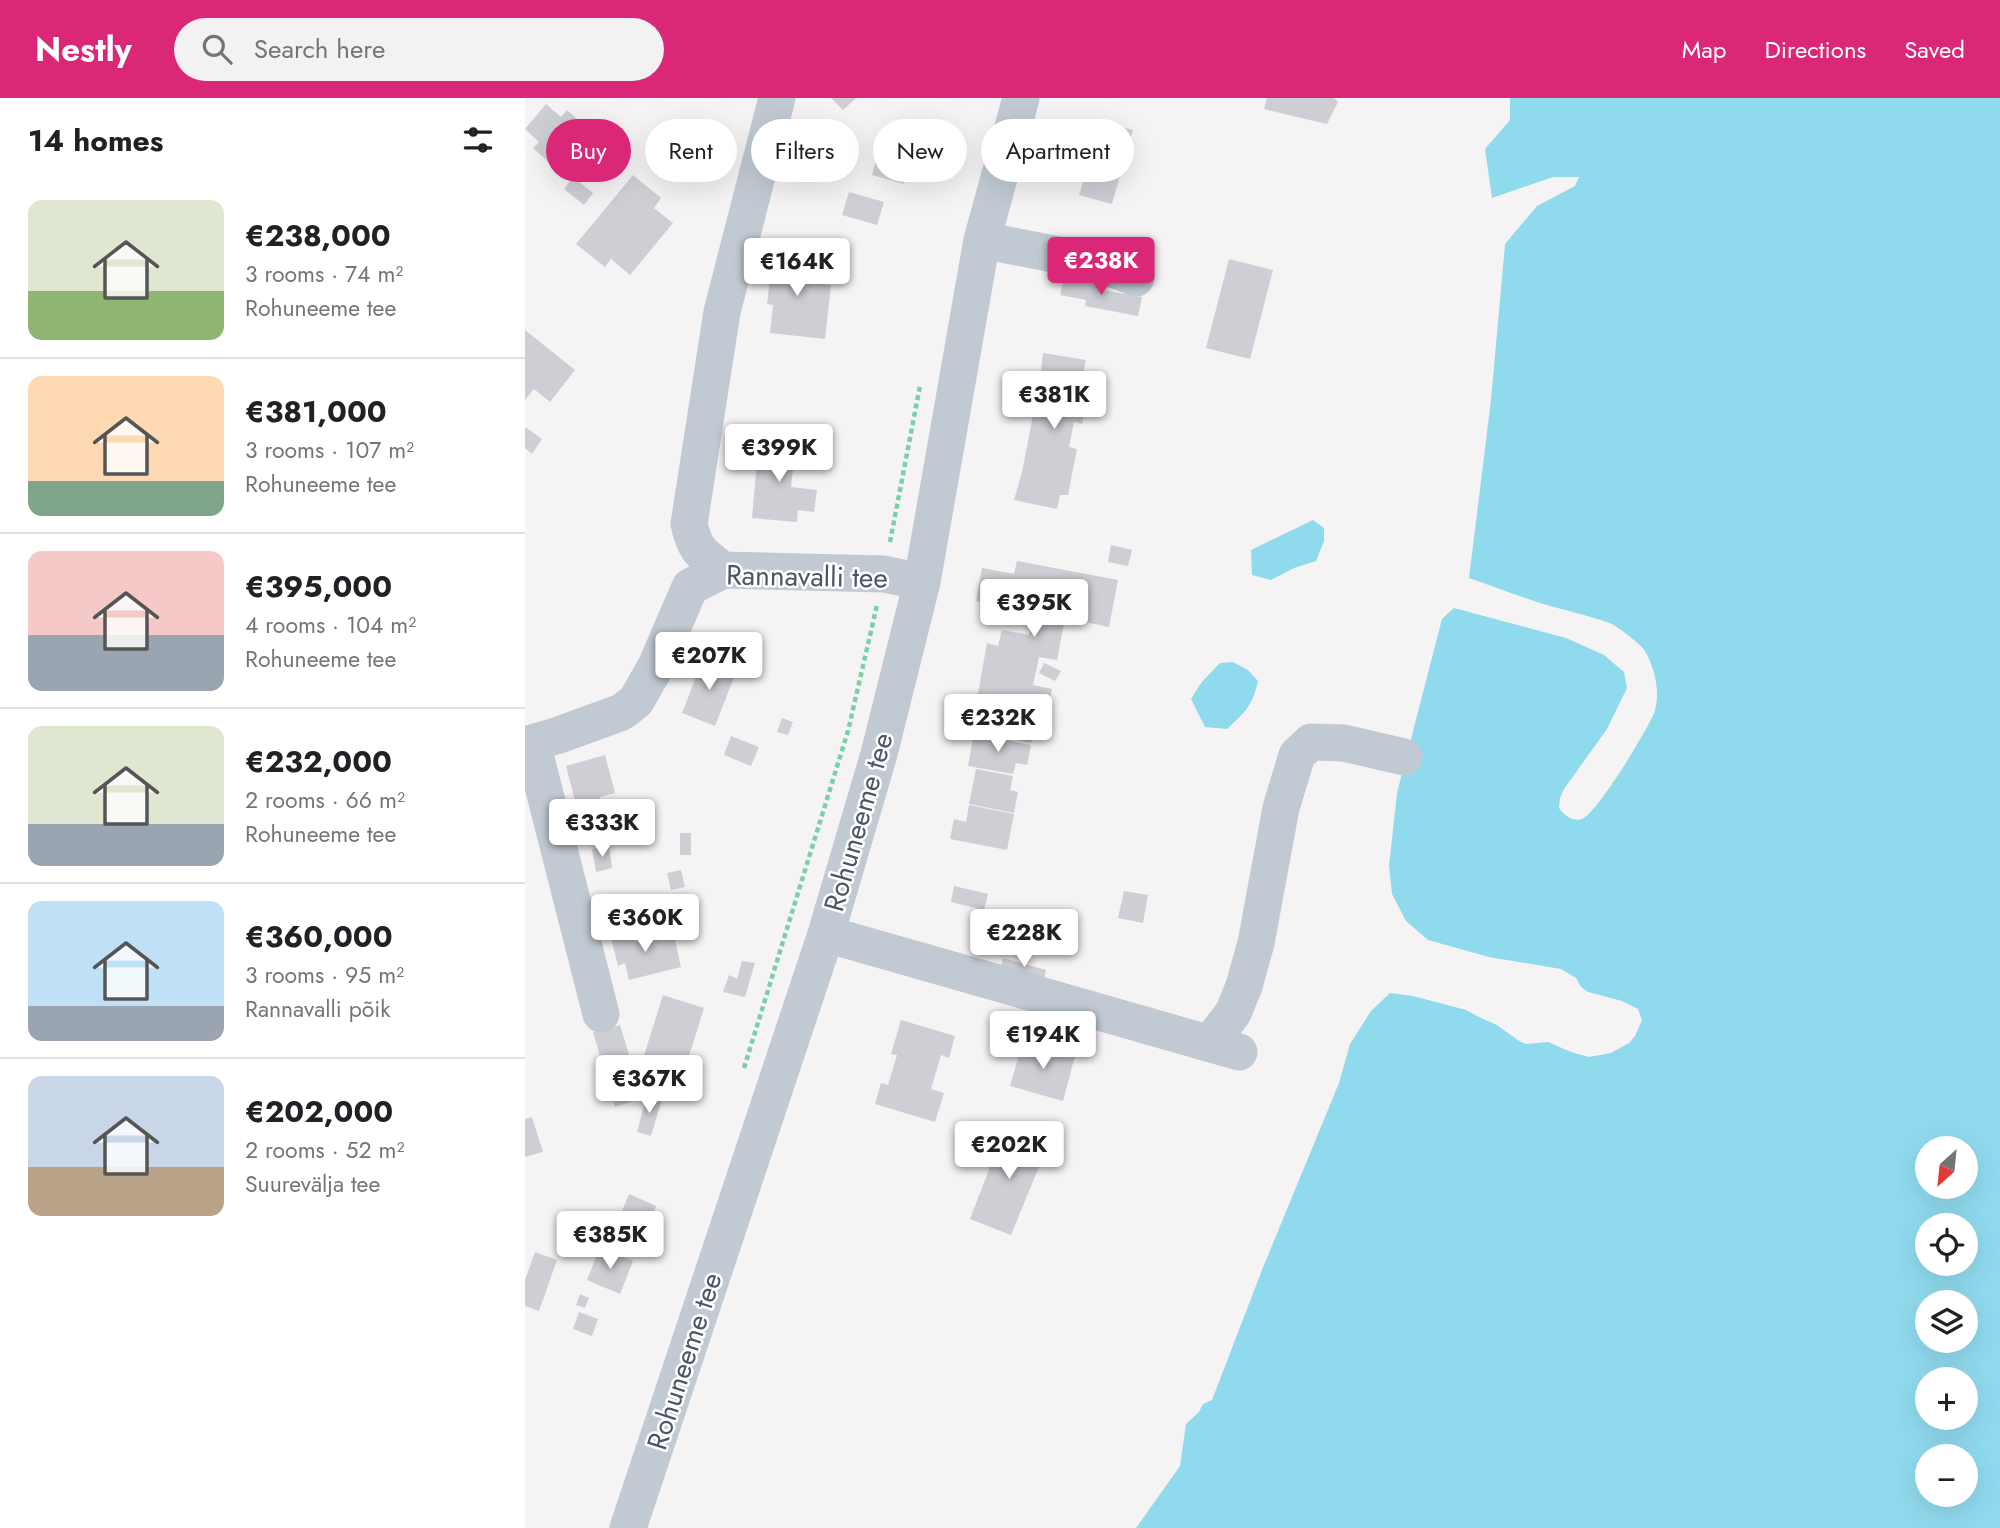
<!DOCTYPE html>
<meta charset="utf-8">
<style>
:root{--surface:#fff;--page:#f2f2f2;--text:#202124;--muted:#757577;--line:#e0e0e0;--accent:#db2777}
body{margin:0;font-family:Jost,sans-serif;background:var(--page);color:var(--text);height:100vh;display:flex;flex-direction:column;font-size:26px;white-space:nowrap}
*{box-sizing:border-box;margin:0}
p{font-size:23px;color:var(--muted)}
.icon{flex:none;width:38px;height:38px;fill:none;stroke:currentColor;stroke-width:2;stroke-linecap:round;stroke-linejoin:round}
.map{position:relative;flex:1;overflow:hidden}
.panel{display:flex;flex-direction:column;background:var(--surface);width:525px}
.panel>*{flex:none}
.guide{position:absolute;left:21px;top:21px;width:665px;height:63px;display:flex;gap:14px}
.needle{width:46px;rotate:207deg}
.buttons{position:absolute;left:1390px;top:1038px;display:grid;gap:14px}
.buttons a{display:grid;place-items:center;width:63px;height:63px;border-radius:50%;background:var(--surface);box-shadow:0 7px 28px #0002;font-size:35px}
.price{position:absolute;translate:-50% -60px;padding:0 16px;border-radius:7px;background:#fff;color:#222;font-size:23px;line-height:46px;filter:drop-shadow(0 2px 4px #0008)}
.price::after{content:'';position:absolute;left:50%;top:42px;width:21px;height:16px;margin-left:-10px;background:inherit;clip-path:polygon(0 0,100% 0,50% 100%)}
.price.on{background:var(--accent);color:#fff}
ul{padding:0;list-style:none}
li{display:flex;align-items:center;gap:21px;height:175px;padding:0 28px}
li+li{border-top:2px solid var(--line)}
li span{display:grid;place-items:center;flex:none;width:196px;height:140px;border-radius:14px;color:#555}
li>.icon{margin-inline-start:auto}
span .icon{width:84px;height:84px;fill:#fffc;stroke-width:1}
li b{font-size:30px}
h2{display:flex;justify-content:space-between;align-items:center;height:84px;padding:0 28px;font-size:30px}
.pill{padding:0 24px;border-radius:32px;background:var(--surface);box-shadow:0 7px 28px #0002;font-size:24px;line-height:63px}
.pill.on{background:var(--accent);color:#fff}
header{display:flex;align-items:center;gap:42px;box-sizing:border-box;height:98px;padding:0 35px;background:var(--accent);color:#fff}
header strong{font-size:33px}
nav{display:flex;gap:38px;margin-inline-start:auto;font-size:24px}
.search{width:490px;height:63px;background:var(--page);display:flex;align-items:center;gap:18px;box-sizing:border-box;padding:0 24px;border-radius:38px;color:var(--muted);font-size:26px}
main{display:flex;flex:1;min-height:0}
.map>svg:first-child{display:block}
.water{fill:#90daee;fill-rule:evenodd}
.building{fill:#cdcfd5}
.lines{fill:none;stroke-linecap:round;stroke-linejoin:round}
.path{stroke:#7ad0a6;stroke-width:4.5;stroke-dasharray:5 3.5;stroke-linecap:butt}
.minor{stroke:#c1cad2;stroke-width:37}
.labels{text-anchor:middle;stroke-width:5;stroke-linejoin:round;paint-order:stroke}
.street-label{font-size:28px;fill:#4a5661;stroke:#fff}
</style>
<header>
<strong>Nestly</strong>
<div class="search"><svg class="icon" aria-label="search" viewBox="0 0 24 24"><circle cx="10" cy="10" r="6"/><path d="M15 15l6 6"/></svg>Search here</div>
<nav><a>Map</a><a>Directions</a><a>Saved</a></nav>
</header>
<main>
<section class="panel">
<h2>14 homes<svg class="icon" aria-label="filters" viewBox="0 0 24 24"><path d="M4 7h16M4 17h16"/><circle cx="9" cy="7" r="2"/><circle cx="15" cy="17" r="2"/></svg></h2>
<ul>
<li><span style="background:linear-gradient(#dfe7d0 65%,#8fb573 0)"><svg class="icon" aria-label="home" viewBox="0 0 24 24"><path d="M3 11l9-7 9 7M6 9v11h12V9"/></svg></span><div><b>€238,000</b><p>3 rooms · 74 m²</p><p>Rohuneeme tee</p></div></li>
<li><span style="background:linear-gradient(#ffd9b3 75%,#7fa58c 0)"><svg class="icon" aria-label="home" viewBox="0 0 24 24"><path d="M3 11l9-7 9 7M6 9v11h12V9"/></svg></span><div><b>€381,000</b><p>3 rooms · 107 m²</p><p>Rohuneeme tee</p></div></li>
<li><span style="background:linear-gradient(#f6c9c9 60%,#9aa5b1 0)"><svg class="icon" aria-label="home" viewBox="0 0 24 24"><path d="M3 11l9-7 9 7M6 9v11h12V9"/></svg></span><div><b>€395,000</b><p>4 rooms · 104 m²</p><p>Rohuneeme tee</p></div></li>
<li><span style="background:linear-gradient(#dfe7d0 70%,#9aa5b1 0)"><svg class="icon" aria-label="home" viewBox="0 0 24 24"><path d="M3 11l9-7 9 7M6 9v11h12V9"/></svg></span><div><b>€232,000</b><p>2 rooms · 66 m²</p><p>Rohuneeme tee</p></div></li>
<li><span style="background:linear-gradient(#bfe0f5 75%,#9aa5b1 0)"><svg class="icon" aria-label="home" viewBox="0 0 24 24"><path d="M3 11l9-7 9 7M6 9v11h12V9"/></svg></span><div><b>€360,000</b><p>3 rooms · 95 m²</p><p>Rannavalli põik</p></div></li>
<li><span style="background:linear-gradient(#c9d6e8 65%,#b9a48a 0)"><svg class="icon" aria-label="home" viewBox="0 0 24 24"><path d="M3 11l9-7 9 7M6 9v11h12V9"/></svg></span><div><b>€202,000</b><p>2 rooms · 52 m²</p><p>Suurevälja tee</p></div></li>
</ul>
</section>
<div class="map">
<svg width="1475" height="1430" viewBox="0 0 1475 1430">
<rect width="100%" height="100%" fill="#f5f3f3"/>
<!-- water -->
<path class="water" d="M985,0H1475V1430H611L655,1368L661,1326L674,1314L678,1306L687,1302L737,1172L814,985L825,946L846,913L865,895L888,898L941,912L956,920L972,927L994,943L1001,946L1023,944L1046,954L1064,959L1086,955L1104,945L1110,938L1117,922L1113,911L1097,903L1063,894L1056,889L1051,880L1036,871L964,859L903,842L881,823L867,796L864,768L872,695L917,521L929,510L1041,540L1079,557L1099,574L1102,590L1082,631L1039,691L1035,700L1034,710C1039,717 1047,724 1057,721C1072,715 1122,633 1129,615C1136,596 1130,570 1120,553C1116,546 1094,530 1087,526C1063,517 1038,512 1015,505C991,497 967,488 944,480L966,302L980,146L1012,108L1050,88L1054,79H1028L967,100L960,51L985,22ZM1402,1050H1440V1088H1402ZM1402,1127H1440V1166H1402ZM1402,1204H1440V1242H1402ZM1402,1281H1440V1320H1402ZM1402,1358H1440V1396H1402Z
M788,422L799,430V443L791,463L769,470L746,482L727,477L726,452Z
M708,564L723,572L733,583C727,609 720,614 702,631L680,629L666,601L676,585L695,565Z"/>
<!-- building -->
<path class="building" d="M306,0H331L318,12Z
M742,0H809L813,4L802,26L739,11Z
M21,6L36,19L42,12L66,33L31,71L8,50L14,44L0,31Z
M577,24L608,32L587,106L554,97L561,74L550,71L560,34L573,38Z
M356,43L389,52L379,86L347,77Z
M108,77L136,100L129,110L148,125L105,177L86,161L80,169L51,146Z
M48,79L68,95L59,107L39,91Z
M324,94L359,104L352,127L317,117Z
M248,154L284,157L281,184L306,187L300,241L245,235L248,207L242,206Z
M704,161L748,172L725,261L681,250Z
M539,179L573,185L572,191L617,199L613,218L560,208L561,202L535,197Z
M0,232L50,272L25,304L9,291L0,302Z
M518,255L561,262L557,279H566L557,326L549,324L544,349L552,351L543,397H535L532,411L489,402L497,374L515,281Z
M0,329L17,341L7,356L0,350Z
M234,341L271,344L266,389L292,392L289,414L273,412L272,424L227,420Z
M586,447L607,452L603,468L583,464Z
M492,463L593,482L584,529L540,520L532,562L514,559L508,587L527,591L518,634L509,632L506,645L460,636L466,604L452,601L462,545L473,548L477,532L504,537L509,514L451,503L457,470L489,476Z
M178,561L211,574L190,628L157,615Z
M519,565L536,573L530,583L514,575Z
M257,620L268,624L263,637L252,634Z
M449,636L506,647L502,667L491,665L488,676L443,668Z
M206,638L234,649L226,668L199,657Z
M80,657L90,695L75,699L79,716L55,722L41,668Z
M451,671L488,678L485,692L493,694L489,715L444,706Z
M444,707L489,716L482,752L425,741L429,721L441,724Z
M86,716L92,735L64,743L59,724Z
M155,735H166V757H155Z
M84,748L87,770L71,774L67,751Z
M156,772L160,789L146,792L142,775Z
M429,788L463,796L459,812L426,804Z
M599,793L623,797L618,825L593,820Z
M107,830L110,843L148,834L156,869L104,882L100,865L93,868L85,836Z
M478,860L521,872L519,882L476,870Z
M217,863L230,865L220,899L198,894L204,877L212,881Z
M138,897L179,910L157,980L116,967Z
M376,922L430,938L424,960L416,957L406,991L419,995L410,1024L350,1006L356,985L363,987L372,957L366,956Z
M95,927L117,1000L90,1009L68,934Z
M498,943L550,958L538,1003L485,988Z
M122,997L137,1001L126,1038L112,1034Z
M7,1019L18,1054L0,1059V1021Z
M476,1035L525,1042L486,1137L445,1121L462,1077Z
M104,1096L131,1108L110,1159L83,1147Z
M75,1149L108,1163L95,1196L62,1182Z
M10,1154L32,1162L14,1213L0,1208V1182Z
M55,1196L64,1200L60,1210L51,1207Z
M54,1214L73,1221L67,1238L48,1231Z"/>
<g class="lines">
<!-- path -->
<path class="path" d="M365,444L395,288
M219,970L323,633L352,507"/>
<!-- minor -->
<path class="minor" d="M457,142L569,164L611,180
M198,472C177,456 170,453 164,426L197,214L252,0
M7,645L76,916
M0,647L34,637L97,614L111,603L131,568L165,489L198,472L359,476L397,484
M301,836L714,954
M685,945L708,915L719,888L731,845L756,710L772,657L786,644L819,645L879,659
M103,1430L301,836L354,656L397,484L457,142L496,0"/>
</g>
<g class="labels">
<!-- street labels -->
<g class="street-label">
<text transform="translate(282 478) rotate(1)" y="10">Rannavalli tee</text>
<text transform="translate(333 724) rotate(-74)" y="10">Rohuneeme tee</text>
<text transform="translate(159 1263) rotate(-72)" y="10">Rohuneeme tee</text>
</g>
</g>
</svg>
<div class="buttons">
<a><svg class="needle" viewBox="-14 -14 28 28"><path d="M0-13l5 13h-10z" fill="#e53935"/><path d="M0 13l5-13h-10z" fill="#757577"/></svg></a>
<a><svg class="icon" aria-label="locate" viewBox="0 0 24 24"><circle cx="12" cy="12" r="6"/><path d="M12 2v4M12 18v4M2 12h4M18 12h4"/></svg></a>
<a><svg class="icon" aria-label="layers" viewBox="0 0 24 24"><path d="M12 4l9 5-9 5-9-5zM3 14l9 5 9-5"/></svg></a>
<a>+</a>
<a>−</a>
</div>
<b class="price on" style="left:576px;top:199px">€238K</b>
<b class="price" style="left:272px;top:200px">€164K</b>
<b class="price" style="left:529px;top:333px">€381K</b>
<b class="price" style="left:254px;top:386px">€399K</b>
<b class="price" style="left:509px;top:541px">€395K</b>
<b class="price" style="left:184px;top:594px">€207K</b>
<b class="price" style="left:473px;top:656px">€232K</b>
<b class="price" style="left:77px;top:761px">€333K</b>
<b class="price" style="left:120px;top:856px">€360K</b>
<b class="price" style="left:499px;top:871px">€228K</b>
<b class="price" style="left:518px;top:973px">€194K</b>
<b class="price" style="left:124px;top:1017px">€367K</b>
<b class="price" style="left:484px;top:1083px">€202K</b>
<b class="price" style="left:85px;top:1173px">€385K</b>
<div class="guide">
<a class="pill on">Buy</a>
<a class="pill">Rent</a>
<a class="pill">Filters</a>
<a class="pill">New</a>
<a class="pill">Apartment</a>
</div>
</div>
</main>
